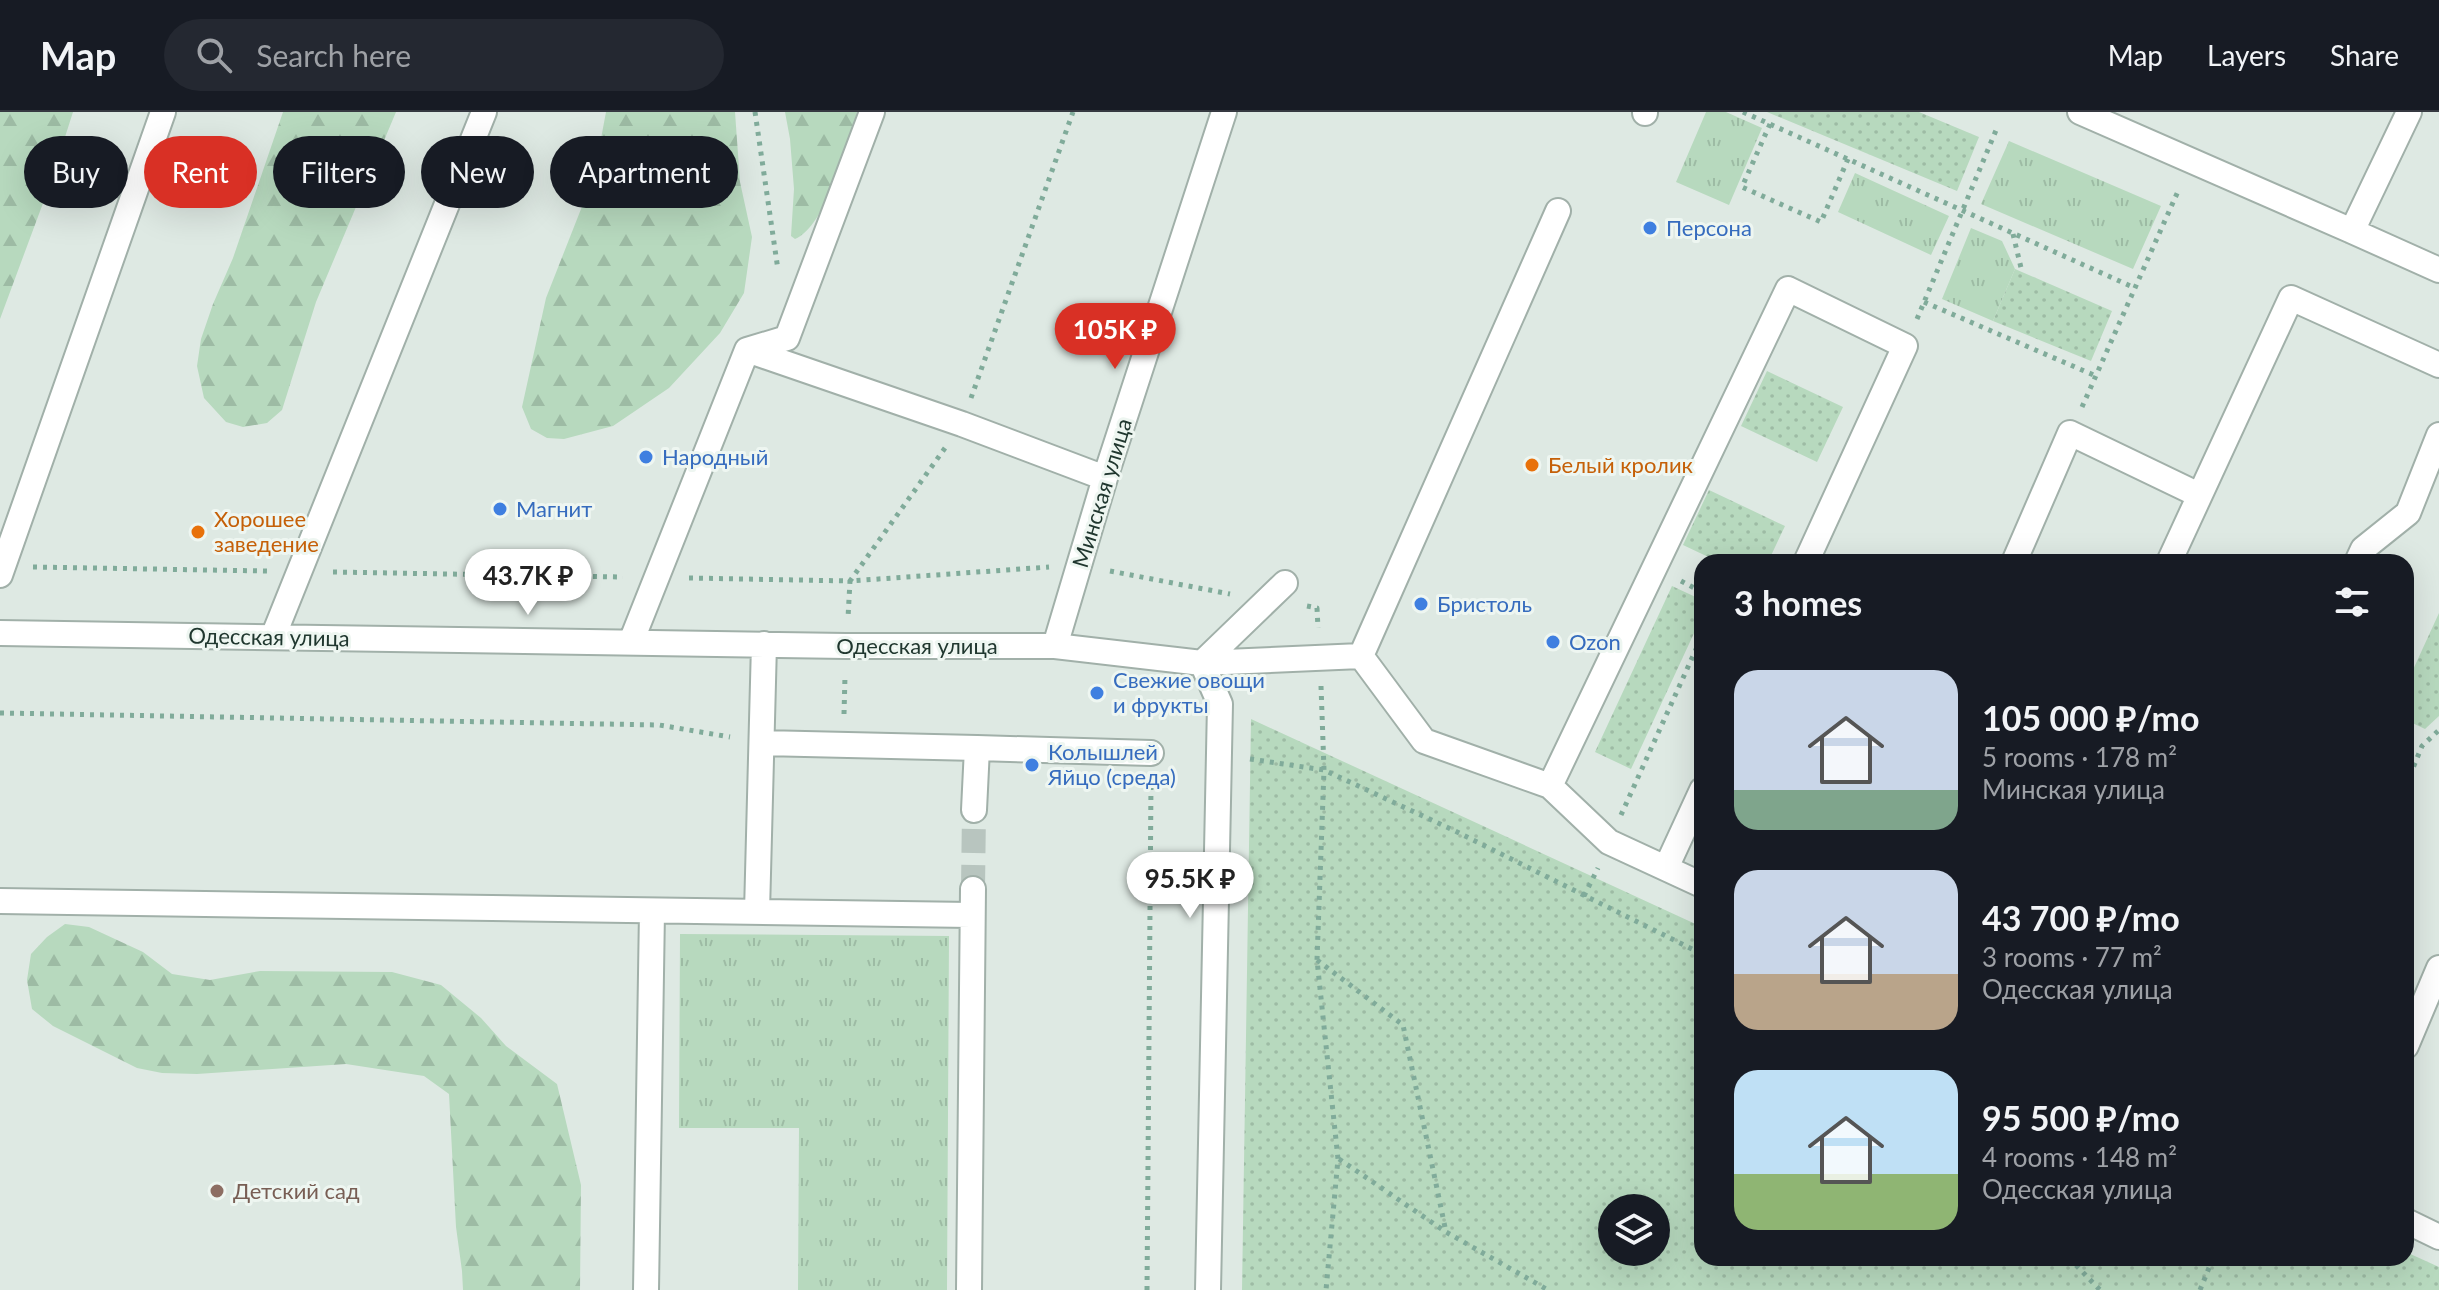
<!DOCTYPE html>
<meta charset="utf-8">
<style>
:root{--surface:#171b24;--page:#242831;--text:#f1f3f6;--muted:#9ea1a6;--line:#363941;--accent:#d93025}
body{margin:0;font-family:Lato,sans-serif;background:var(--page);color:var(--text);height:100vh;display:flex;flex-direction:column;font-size:30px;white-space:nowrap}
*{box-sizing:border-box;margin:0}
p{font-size:26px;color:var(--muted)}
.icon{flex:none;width:44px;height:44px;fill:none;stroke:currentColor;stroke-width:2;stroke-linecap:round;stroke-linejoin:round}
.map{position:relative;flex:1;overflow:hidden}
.panel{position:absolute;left:1694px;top:442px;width:720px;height:712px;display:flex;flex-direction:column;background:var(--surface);border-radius:24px;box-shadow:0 8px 32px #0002}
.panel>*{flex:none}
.banner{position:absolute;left:24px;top:24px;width:760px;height:72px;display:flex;gap:16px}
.tools{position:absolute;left:1598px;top:1082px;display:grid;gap:16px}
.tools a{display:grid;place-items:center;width:72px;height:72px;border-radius:50%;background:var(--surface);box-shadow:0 8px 32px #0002;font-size:40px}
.price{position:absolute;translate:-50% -68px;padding:0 18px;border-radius:28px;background:#fff;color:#222;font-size:26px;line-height:52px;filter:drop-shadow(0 2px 4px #0008)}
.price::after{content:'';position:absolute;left:50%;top:48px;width:24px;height:18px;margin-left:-12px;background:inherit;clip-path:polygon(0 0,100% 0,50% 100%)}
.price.active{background:var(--accent);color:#fff}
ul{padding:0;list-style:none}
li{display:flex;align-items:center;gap:24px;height:200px;padding:0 40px}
li span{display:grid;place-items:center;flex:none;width:224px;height:160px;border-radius:24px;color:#555}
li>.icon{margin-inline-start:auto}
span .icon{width:96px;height:96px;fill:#fffc;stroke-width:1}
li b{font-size:34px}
h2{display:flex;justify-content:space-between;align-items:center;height:96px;padding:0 40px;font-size:34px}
.tag{padding:0 28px;border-radius:36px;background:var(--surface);box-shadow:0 8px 32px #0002;font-size:28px;line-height:72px}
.tag.active{background:var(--accent);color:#fff}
header{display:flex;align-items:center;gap:48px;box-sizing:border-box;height:112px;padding:0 40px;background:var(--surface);border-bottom:2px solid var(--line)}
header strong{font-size:38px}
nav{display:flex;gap:44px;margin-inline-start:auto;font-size:28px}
.search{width:560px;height:72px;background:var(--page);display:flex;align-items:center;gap:20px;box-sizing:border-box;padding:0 28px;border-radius:44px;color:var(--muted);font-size:30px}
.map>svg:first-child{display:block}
.grass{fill:url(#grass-tufts)}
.forest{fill:url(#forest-firs)}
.park{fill:url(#park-dots);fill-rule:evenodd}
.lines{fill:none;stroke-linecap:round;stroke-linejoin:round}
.minor-tunnel{stroke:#b8c5bf;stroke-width:24;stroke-dasharray:24 12;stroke-linecap:butt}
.minor-casing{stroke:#a1b0a9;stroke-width:28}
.path{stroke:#80ab9a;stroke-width:5;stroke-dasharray:4 6;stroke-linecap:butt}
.minor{stroke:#fff;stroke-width:24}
.shop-dot{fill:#3f7fe0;stroke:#eef6f1;stroke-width:3}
.food-dot{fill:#e8710a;stroke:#eef6f1;stroke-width:3}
.education-dot{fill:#8d6e63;stroke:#eef6f1;stroke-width:3}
.labels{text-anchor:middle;stroke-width:6;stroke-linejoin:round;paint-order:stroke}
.shop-label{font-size:22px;fill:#366cbe;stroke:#eef6f1;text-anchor:start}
.food-label{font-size:22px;fill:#c56008;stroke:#eef6f1;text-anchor:start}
.street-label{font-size:22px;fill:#20372f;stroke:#eef6f1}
.education-label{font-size:22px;fill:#785e54;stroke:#eef6f1;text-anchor:start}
</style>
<header>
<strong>Map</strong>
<div class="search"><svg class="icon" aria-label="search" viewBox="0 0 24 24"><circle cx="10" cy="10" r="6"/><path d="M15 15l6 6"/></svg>Search here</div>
<nav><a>Map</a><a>Layers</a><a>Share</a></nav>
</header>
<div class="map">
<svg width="2439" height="1178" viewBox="0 0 2439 1178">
<defs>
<pattern id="grass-tufts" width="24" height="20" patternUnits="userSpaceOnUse" patternTransform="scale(2)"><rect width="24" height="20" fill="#b7d9be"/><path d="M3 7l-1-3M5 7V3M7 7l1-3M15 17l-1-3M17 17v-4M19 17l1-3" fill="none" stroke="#9dbba4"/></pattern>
<pattern id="forest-firs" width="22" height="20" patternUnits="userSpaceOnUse" patternTransform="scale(2)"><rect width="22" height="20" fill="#b7d9be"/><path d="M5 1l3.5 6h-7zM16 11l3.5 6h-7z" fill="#9dbba4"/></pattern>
<pattern id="park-dots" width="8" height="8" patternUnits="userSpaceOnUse" patternTransform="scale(2)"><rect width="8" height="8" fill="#b7d9be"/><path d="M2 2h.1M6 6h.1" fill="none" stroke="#9dbba4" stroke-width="1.8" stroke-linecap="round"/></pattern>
</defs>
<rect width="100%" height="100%" fill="#dee9e3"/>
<!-- grass -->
<path class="grass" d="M1706,0H1726L1762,16L1729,93L1676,70Z
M2009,29L2161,94L2133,157L1981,92Z
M1855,61L1949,104L1931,143L1838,100Z
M1971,116L2002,129L2015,157L1993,209L1942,187Z
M680,822L949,824L947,1178H798L799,1016H679Z"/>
<!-- forest -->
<path class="forest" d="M0,0H73L49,75L0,207Z
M283,0H396L316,190L282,298L267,311L243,315L226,310L204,286L197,254L201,227L213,192L233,146Z
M606,0H735L740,70L752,125L744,181L720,221L669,276L613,314L564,327L547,326L531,317L522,295L546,186L594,64Z
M785,0H857C848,31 826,115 795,127L791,124L794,77L790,27Z
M65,812L89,815L143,840L172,862L210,868L260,859L392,860L441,873L481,906L506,934L557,972L581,1073L580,1178H463L462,1159L456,1115L449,982L424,964L346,952L197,962L162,961L137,956L53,914L32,897L27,868L31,842L47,825Z"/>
<!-- park -->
<path class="park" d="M1767,0H1919L1979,25L1957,79Z
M2015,157L2112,199L2091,249L1993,209Z
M1767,259L1843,295L1817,350L1741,314Z
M1709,378L1785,414L1768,450H1719L1683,433Z
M1672,474L1702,488V504L1631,657L1595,640Z
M2439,501V604L2425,617L2406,608V573Z
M1251,607L1702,815V1146H2406V1140L2439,1155V1178H1242ZM1612,1096H1656V1140H1612Z"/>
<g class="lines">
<!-- minor-tunnel -->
<path class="minor-tunnel" d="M973,777L974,698"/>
<!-- minor casing -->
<g class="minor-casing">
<path id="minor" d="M2080,0L2352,119
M2409,0L2352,119L2439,158
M1645,1V0
M747,238L962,312L1105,366
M2014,450L2070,321L2199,383
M2169,450L2291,186L2439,253
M2357,450L2363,437L2408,401L2439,323
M0,463L163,0
M1285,471L1202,551L1361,544L1424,629L1550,674L1788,177L1905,234L1806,450
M0,521L846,534H1055L1202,551L1220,592L1208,1178
M273,525L484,0
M631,530L747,238L787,226L872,0
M1055,534L1105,366L1224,0
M1361,544L1558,99
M762,631L977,636
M1550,674L1609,730L1702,773
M974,698L977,636L1151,641
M1666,756L1702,678
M0,789L971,803
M757,800L764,532
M2406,934L2439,856
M2406,1109L2439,1125
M646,1178L652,799
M969,1178L973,777"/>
</g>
<!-- path -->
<path class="path" d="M755,0L778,158
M1743,0L2135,176
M1770,12L1742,75L1821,110L1848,47
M2013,122L2022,160
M1924,190L2096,264
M1917,207L1997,16
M971,286L1073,0
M2082,295L2179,77
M945,336L850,469L1049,455
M33,455L267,459
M1110,459L1230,482
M333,460L623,465
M689,466L850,469L848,506
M1681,469L1702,480
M1307,494L1317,496L1318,516
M1321,574L1324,658L1317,848L1338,1047L1326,1178
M0,601L659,613L730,625
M844,602L845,564
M1250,647L1324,658L1453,718L1702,842
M2406,673L2422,634L2439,618
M1621,703L1702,524
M1584,784L1598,756
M1317,848L1403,913L1446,1120
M1339,1047L1446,1120L1548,1178
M2069,1146L2100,1178
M1147,1178L1151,671
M2200,1178L2213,1146"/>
<!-- minor -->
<use href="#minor" class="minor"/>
</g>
<!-- markers -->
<g class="shop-dot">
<circle cx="1650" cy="116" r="8"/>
<circle cx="646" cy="345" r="8"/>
<circle cx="500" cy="397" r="8"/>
<circle cx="1421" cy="492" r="8"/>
<circle cx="1553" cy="530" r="8"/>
<circle cx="1097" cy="581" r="8"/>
<circle cx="1032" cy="653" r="8"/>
</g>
<g class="food-dot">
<circle cx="1532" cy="353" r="8"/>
<circle cx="198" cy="420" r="8"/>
</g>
<circle class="education-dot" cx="217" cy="1079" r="8"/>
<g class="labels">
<!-- shop labels -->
<g class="shop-label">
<text x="1666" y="124">Персона</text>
<text x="662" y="353">Народный</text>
<text x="516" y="405">Магнит</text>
<text x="1437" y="500">Бристоль</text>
<text x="1569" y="538">Ozon</text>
<text x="1113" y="576">Свежие овощи<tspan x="1113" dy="25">и фрукты</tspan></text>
<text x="1048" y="648">Колышлей<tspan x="1048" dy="25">Яйцо (среда)</tspan></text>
</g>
<!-- food labels -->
<g class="food-label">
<text x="1548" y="361">Белый кролик</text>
<text x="214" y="415">Хорошее<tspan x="214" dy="25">заведение</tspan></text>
</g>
<!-- street labels -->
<g class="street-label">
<text transform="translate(1102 381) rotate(-73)" y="8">Минская улица</text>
<text transform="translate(269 525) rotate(1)" y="8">Одесская улица</text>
<text x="917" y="542">Одесская улица</text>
</g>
<!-- education labels -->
<g class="education-label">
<text x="233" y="1087">Детский сад</text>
</g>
</g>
</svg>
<div class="tools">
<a><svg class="icon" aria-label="layers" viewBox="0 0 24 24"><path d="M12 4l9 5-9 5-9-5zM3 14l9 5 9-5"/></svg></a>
</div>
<b class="price active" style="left:1115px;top:259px">105K ₽</b>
<b class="price" style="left:528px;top:505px">43.7K ₽</b>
<b class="price" style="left:1190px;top:808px">95.5K ₽</b>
<div class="banner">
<a class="tag">Buy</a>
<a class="tag active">Rent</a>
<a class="tag">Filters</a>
<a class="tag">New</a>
<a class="tag">Apartment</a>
</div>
<section class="panel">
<h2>3 homes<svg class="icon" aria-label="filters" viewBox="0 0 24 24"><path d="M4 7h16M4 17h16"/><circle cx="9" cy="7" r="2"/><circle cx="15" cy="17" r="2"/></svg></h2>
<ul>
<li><span style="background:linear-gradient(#c9d6e8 75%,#7fa58c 0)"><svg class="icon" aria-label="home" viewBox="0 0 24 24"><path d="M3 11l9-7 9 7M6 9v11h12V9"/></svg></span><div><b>105 000 ₽/mo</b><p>5 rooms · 178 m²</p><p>Минская улица</p></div></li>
<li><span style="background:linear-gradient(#c9d6e8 65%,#b9a48a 0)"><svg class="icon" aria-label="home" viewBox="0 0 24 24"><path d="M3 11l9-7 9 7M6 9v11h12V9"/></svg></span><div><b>43 700 ₽/mo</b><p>3 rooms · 77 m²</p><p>Одесская улица</p></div></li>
<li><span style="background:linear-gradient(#bfe0f5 65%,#8fb573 0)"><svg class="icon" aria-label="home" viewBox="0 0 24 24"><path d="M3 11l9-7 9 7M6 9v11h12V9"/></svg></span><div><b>95 500 ₽/mo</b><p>4 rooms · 148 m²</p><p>Одесская улица</p></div></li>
</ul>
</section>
</div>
